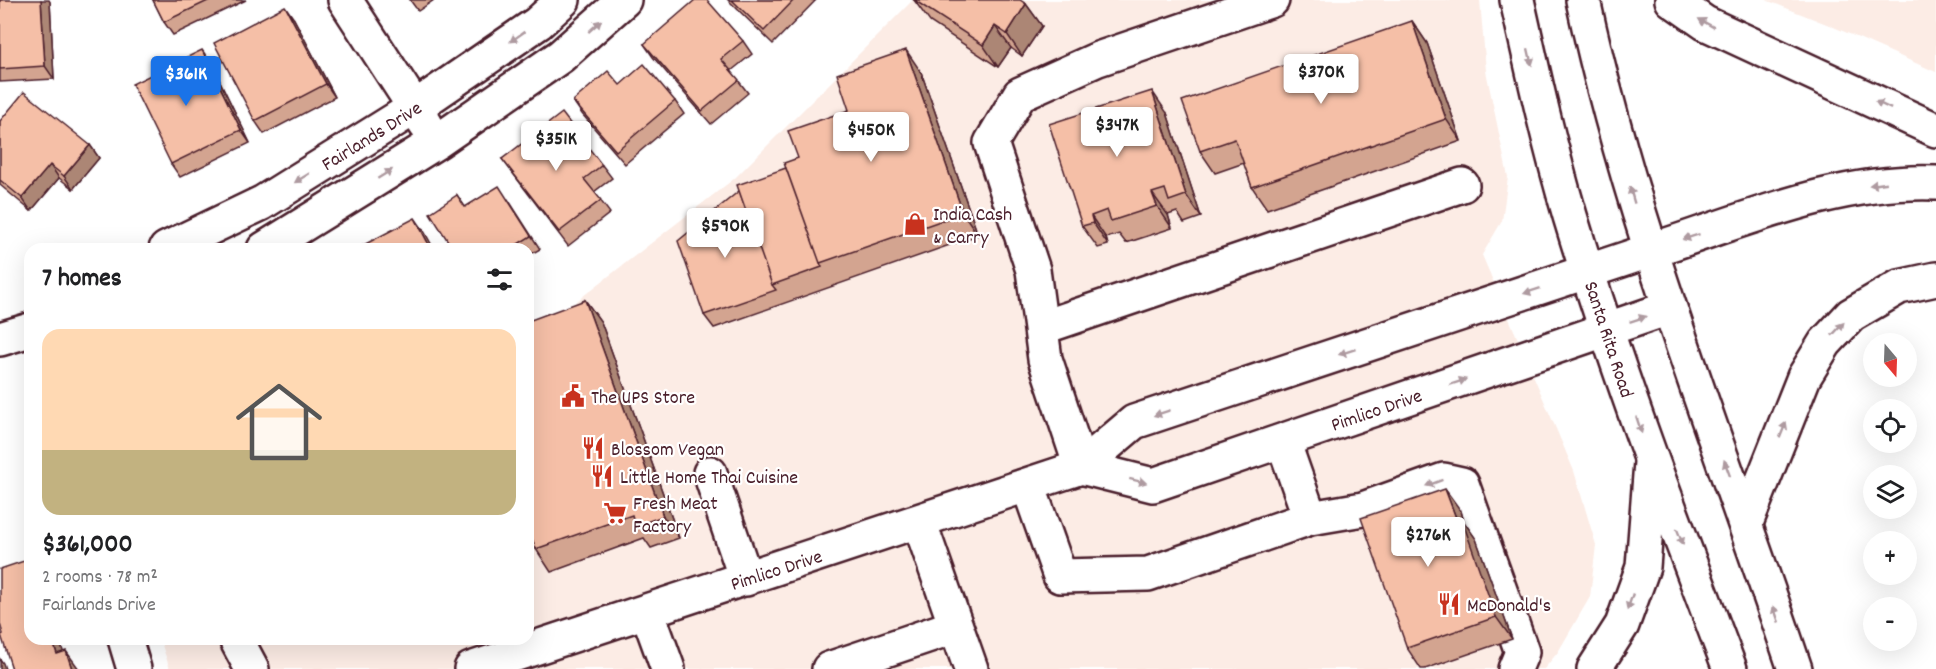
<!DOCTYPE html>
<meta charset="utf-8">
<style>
:root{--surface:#fff;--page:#f2f2f2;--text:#202124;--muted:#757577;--accent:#1a73e8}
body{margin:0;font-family:Dekko,sans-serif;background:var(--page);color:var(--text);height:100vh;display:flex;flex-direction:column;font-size:22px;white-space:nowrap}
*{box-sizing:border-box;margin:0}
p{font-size:20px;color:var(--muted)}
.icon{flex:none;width:33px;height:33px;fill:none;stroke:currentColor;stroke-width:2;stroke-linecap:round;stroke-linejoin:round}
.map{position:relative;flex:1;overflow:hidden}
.panel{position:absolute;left:24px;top:243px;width:510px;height:402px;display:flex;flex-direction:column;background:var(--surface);border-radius:18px;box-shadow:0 6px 24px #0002}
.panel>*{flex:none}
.needle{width:39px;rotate:161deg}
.tools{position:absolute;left:1863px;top:333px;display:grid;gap:12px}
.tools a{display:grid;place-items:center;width:54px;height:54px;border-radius:50%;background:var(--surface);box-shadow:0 6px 24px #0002;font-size:30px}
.price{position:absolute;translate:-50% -51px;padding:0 14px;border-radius:6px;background:#fff;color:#222;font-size:20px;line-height:39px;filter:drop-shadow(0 2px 3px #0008)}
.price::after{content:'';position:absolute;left:50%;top:36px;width:18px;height:14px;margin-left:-9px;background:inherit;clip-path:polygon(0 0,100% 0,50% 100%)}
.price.current{background:var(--accent);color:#fff}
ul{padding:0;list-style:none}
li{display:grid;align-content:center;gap:12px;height:318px;padding:0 18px}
li span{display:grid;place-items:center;height:186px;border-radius:18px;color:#555}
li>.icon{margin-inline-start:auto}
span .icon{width:108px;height:108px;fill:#fffc;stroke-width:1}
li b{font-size:26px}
h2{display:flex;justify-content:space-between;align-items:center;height:72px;padding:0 18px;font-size:26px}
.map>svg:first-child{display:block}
.built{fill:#fcece5}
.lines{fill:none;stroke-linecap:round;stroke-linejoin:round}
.minor-casing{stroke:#4a1f2b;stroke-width:38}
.major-casing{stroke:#4a1f2b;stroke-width:38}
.highway-casing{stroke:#4a1f2b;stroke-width:38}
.minor{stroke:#fff;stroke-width:33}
.major{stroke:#fff;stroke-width:33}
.highway{stroke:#fff;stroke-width:33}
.wall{fill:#d3a490;stroke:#4a1f2b;stroke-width:1.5}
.shaded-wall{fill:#ac8675;stroke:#4a1f2b;stroke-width:1.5}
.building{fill:#f5bfa7;stroke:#4a1f2b;stroke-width:1.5}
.oneway{fill:#ae9aa0}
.labels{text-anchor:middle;stroke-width:4.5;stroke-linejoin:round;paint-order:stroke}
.street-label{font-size:20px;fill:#4a1f2b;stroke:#fff}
.poi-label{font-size:20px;fill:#4a1f2b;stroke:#fff;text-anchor:start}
</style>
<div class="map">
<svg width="1936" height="669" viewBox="0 0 1936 669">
<rect width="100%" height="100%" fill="#fff"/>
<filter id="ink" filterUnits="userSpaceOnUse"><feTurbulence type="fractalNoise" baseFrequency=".0167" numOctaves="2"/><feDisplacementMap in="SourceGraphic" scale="12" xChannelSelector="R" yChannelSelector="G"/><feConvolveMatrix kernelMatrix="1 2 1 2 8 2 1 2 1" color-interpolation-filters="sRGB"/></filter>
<g filter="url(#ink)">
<!-- built -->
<path class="built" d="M913,0H1480L1486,71L1508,177L1502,221L1482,255L1574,471L1596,545L1590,597L1558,652L1544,669H170L160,639H528V333L569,307L735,178Z
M1766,0H1936V72L1829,25Z"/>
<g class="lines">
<!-- minor casing -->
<g class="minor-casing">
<path id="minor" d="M345,0L426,125
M166,249L262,203L414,108L538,23L563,0
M264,249L438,141L561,56L624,0
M1041,328L1462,185
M0,339L30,330
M1283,441L1310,518
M1081,467L1045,359L1033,270L991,143L1020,94L1098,59L1272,0
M1081,467L1153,485L1669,308
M710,473L746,579
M1028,485L1060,576L1148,574L1310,518L1363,509L1444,480L1462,484L1522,652L1515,669
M919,521L971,669
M647,611L668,669
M125,639L134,669
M236,639L252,669
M471,669L1081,467L1134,422L1649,251
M829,669L956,626"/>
</g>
<!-- major casing -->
<g class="major-casing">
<path id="major" d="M1517,0C1533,72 1549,145 1570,216C1616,369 1673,519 1730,669
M1583,0C1632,229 1721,447 1795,669"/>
</g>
<!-- highway casing -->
<g class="highway-casing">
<path id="highway" d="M1672,0L1705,23L1936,130
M1649,251C1743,221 1837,179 1936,183
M1746,523L1804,377L1825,343L1851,315L1899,287L1936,279
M1594,669L1622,625L1643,567L1651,462"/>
</g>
<!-- minor -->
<use href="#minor" class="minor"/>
<!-- major -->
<use href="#major" class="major"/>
<!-- highway -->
<use href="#highway" class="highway"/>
</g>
<!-- wall -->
<path class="wall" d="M0,0L50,2L54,79L0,82Z
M153,0H246L173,35L164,22Z
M410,0H434L418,11Z
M728,0H816L773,44Z
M914,0L1026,4L1042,26L1022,56L1011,48L998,67L930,22Z
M294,19L335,97L264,134L255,121Z
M1412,21L1427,43L1461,141L1267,209L1252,187L1244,163L1215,173L1200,151Z
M743,41L752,54L731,71L748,93L711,124L653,57L644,44Z
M211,63L250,143L180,177L171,164Z
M921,72L978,235L714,328L704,315L739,191L786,168L798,158L849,110Z
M620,85L675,101L684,114L625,164L582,114L573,101Z
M1167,113L1201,217L1184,223L1177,212L1168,215L1172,228L1126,243L1119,234L1106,238L1108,245L1098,248L1082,226Z
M0,121L90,145L99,158L73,189L59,178L31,211L0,185Z
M502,159L602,165L612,178L594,192L610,213L568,246Z
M457,195L465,207L508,199L540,249L528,256V249H453Z
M585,300L601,322L679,538L651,548L644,538L551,572L536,549Z
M1461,511L1464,522L1476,539L1512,639L1425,669H1421L1407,648Z"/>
<!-- shaded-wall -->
<path class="shaded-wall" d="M41,0H49L50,2L54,79L45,66Z
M1026,4L1042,26L1022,56L1007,34Z
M285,6L294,19L335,97L326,84Z
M1412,21L1427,43L1461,141L1446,119Z
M995,26L1011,48L998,67L983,45Z
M202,50L211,63L250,143L241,130Z
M906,50L921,72L978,235L963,213Z
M1152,91L1167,113L1201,217L1186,195Z
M90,145L99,158L73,189L64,176Z
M50,165L59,178L31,211L22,198Z
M1152,193L1168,215L1172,228L1157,206Z
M1091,216L1106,238L1108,245L1093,223Z
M415,218L424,231L434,249H431Z
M585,300L601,322L679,538L663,516Z
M1445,489L1461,511L1464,522L1476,539L1512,639L1496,617L1456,518Z
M52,639H58L60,642L69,669L57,654Z
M66,651L79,669H72Z
M0,659L3,663L5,669H0Z"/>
<!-- building -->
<path class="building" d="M0,0H41L45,66L0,69Z
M153,0H210L164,22Z
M695,0H707L743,41L721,59L739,80L702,111L644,44Z
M732,0H794L764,31Z
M914,0H1020L1026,4L1007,34L995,26L983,45Z
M285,6L326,84L255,121L214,43Z
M1412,21L1446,119L1252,187L1235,139L1200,151L1182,101Z
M202,50L241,130L171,164L132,84Z
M906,50L963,213L820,263L784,163L798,158L788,131L849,110L837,74Z
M644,64L675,101L616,151L573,101L608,71L620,85Z
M1152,91L1186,195L1169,201L1165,189L1152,193L1157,206L1111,221L1107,210L1091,216L1093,223L1082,226L1049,124Z
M24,92L90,145L64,176L50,165L22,198L0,180V121Z
M562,113L602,165L584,179L601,200L559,232L502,159Z
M786,168L820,263L822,267L772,285L737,185Z
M499,186L531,236L510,249H453L430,213L457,195L465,207Z
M739,191L772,285L776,290L704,315L678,241Z
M415,218L431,249H356Z
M585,300L663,516L635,526L632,515L536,549L528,528V321Z
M1445,489L1456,518L1461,517L1496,617L1407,648L1361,518Z
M30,559V639H52L57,654L66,651L72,669H12L1,635L3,634L0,624V569Z"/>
<!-- one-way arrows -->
<defs><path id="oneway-solid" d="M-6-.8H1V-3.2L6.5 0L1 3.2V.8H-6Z" transform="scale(1.5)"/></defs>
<g class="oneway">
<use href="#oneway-solid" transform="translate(1706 23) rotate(-151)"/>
<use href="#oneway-solid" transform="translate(595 26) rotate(-42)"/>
<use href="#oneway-solid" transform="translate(517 37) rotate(145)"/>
<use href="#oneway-solid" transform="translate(1530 57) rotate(77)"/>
<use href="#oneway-solid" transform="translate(1883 105) rotate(-155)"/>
<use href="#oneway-solid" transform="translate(385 174) rotate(-32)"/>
<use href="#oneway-solid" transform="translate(302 178) rotate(148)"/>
<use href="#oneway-solid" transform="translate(1878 184) rotate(172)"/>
<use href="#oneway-solid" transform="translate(1632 195) rotate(-106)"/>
<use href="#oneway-solid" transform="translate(1691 237) rotate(162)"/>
<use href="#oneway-solid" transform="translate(1532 291) rotate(162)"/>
<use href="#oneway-solid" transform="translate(1638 319) rotate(-19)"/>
<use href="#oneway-solid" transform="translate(1838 329) rotate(-47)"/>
<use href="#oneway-solid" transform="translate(1347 352) rotate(162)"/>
<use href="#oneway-solid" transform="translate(1458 382) rotate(-19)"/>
<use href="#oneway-solid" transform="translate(1162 413) rotate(162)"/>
<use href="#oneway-solid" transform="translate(1639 425) rotate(72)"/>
<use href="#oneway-solid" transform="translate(1783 430) rotate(-68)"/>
<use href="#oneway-solid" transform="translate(1727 468) rotate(-110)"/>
<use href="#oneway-solid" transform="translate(1138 481) rotate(14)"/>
<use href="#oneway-solid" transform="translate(1434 483) rotate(160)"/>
<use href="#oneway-solid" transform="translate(1680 537) rotate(69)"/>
<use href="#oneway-solid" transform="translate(1630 602) rotate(109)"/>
<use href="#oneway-solid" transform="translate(1776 614) rotate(-109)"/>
</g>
</g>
<!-- icons -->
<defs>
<g id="shop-bare" transform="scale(1.8)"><path d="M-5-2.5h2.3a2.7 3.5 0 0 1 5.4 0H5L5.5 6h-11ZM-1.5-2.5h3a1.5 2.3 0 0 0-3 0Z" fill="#c8321e" stroke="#fff" stroke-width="2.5" paint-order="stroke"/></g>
<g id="civic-bare" transform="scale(1.8)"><path d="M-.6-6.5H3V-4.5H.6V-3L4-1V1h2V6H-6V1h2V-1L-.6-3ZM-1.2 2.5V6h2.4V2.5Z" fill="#c8321e" stroke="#fff" stroke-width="2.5" paint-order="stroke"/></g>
<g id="restaurant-bare" transform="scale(1.8)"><path d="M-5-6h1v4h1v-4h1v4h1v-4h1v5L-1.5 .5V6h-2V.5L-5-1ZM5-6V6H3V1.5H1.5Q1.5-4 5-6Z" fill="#c8321e" stroke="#fff" stroke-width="2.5" paint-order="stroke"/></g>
<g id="supermarket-bare" transform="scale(1.8)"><path d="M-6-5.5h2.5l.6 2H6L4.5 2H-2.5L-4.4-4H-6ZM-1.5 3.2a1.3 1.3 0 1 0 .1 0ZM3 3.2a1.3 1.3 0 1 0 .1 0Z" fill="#c8321e" stroke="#fff" stroke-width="2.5" paint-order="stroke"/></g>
</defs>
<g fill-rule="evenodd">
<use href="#shop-bare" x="915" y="224"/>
<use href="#civic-bare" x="573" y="396"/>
<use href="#restaurant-bare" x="593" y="448"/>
<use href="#restaurant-bare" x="602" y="476"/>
<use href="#supermarket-bare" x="615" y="513"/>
<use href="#restaurant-bare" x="1449" y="604"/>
</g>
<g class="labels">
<!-- street labels -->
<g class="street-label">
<text transform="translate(371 135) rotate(-32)" y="7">Fairlands Drive</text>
<text transform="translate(1610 339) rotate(72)" y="7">Santa Rita Road</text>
<text transform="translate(1376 409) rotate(-19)" y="7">Pimlico Drive</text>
<text transform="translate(776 569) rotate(-18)" y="7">Pimlico Drive</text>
</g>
<!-- poi labels -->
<g class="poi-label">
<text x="933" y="220">India Cash<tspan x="933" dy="23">&amp; Carry</tspan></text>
<text x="591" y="403">The UPS Store</text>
<text x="611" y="455">Blossom Vegan</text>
<text x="620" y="483">Little Home Thai Cuisine</text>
<text x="633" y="509">Fresh Meat<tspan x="633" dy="23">Factory</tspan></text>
<text x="1467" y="611">McDonald's</text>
</g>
</g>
</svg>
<div class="tools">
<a><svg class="needle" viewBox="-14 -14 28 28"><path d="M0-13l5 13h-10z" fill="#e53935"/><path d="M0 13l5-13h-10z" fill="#757577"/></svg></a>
<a><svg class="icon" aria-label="locate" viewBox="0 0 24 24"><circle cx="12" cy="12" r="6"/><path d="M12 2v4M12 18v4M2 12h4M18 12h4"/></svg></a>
<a><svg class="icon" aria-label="layers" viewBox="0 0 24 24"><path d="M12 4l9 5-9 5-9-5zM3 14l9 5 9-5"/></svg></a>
<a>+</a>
<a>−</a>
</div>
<b class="price" style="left:1321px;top:105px">$370K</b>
<b class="price current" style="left:186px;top:107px">$361K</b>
<b class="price" style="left:1117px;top:158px">$347K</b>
<b class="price" style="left:871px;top:163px">$450K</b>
<b class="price" style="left:556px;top:172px">$351K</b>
<b class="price" style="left:725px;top:259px">$590K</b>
<b class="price" style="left:1428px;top:568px">$276K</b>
<section class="panel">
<h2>7 homes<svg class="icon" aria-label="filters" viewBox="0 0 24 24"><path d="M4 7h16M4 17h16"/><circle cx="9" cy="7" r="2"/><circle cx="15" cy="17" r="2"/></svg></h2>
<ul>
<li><span style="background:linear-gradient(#ffd9b3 65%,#c2b280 0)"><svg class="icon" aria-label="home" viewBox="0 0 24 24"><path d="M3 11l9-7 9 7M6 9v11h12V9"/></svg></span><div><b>$361,000</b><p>2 rooms · 78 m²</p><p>Fairlands Drive</p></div></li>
</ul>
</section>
</div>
